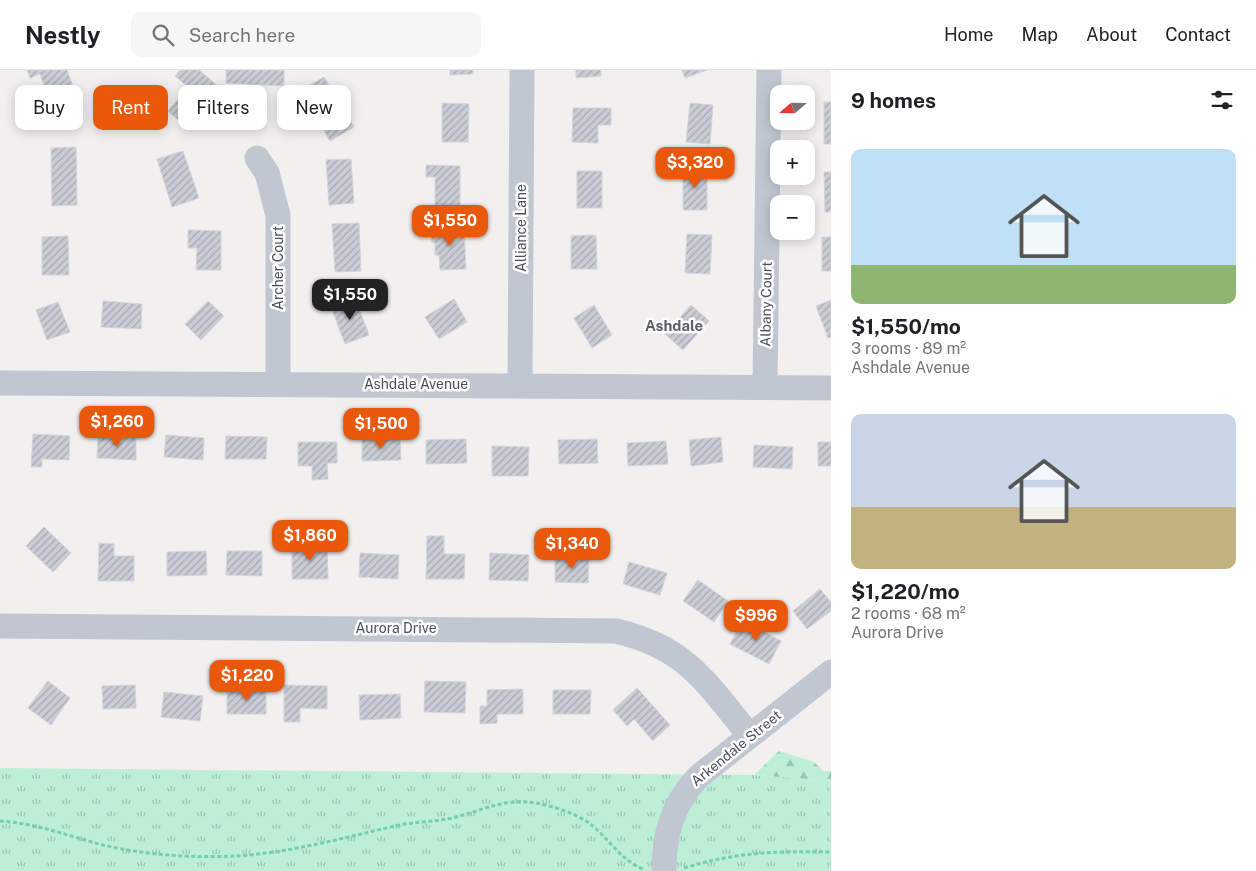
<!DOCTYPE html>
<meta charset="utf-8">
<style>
:root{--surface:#fff;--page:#f6f6f6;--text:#202124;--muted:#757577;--line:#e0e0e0;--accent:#ea580c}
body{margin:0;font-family:"Public Sans",sans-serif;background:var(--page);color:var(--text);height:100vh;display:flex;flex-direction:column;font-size:19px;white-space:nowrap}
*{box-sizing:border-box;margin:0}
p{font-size:16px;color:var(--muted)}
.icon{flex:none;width:28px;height:28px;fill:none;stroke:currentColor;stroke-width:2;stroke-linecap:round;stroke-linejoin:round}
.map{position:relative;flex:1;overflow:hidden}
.side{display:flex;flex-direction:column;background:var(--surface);width:425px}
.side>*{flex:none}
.guide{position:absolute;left:15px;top:15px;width:475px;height:45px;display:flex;gap:10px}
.needle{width:32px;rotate:250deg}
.buttons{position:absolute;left:770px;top:15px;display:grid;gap:10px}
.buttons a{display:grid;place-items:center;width:45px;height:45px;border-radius:10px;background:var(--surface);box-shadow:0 2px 12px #0003;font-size:25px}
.price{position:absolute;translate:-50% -42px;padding:0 11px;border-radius:10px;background:var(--accent);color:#fff;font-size:16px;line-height:32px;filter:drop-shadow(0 1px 2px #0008)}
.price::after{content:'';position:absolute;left:50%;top:30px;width:15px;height:11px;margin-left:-8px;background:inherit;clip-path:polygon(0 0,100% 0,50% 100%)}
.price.current{background:#222;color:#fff}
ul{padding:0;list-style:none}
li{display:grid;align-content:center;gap:10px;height:265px;padding:0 20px}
li span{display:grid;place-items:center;height:155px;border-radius:10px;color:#555}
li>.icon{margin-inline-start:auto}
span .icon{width:90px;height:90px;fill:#fffc;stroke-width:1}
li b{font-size:21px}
h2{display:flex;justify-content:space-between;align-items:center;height:60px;padding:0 20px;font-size:21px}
.pill{padding:0 18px;border-radius:10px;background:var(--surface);box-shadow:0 2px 12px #0003;font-size:18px;line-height:45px}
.pill.current{background:var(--accent);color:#fff}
header{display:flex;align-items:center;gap:30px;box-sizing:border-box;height:70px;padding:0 25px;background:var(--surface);border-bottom:1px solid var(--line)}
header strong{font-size:24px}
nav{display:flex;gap:28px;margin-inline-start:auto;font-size:18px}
.search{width:350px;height:45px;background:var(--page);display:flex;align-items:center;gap:12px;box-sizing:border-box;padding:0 18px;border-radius:10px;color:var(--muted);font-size:19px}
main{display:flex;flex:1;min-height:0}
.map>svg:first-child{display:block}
.grass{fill:url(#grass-tufts)}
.forest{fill:url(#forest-firs)}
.building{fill:url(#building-hatch);stroke:#d3d4db}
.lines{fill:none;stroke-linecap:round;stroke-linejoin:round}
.path{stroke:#75cead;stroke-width:3;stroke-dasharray:4 2.5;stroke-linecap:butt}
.minor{stroke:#c0c7d1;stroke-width:25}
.labels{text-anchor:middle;stroke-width:5;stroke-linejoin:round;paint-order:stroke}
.street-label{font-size:14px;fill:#47505d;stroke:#fff}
.neighbourhood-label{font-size:15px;font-weight:bold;fill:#5c5e64;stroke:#fff}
</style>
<header>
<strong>Nestly</strong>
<div class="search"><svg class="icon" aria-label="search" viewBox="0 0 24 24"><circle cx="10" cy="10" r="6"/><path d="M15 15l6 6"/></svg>Search here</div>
<nav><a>Home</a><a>Map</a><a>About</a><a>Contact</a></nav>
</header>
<main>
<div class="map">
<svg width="831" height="801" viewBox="0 0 831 801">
<defs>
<pattern id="grass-tufts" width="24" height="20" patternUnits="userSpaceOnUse" patternTransform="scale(1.25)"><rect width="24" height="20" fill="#bdefd7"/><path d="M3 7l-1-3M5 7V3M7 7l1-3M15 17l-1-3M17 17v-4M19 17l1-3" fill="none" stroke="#9bc4b2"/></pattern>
<pattern id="forest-firs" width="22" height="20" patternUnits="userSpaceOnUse" patternTransform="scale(1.25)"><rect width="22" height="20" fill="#bdefd7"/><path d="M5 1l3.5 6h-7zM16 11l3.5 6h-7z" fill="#9bc4b2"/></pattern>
<pattern id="building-hatch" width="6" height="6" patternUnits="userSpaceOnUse" patternTransform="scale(1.25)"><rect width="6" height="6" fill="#cbcdd5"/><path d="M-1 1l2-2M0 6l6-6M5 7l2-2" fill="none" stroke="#a7a9b0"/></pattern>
</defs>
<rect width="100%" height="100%" fill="#f2efef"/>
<!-- grass -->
<path class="grass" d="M0,698L754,705L831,711V801H0Z"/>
<!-- forest -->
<path class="forest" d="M779,681L814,692L823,701H831V711L754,705Z"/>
<!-- building -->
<path class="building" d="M27,0H67L76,25L51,34L40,4L30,8Z
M180,0H199L219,17L186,57L168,41L188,17L175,6Z
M226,0H284V16L226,13Z
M450,0H473V4L450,5Z
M576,0H601V6L576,8Z
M682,0H707L685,8Z
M324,7L354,57L330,71L313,42L296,52L283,31Z
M824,32H831V74H824Z
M442,33L469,34L468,72H442Z
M690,33L713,35L710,74L686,72Z
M573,38H611V55H598V73L572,72Z
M76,77L77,135L52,136L51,78Z
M183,81L199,128L172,137L157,89Z
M351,89L354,133L329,135L326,90Z
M426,95L460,96V138H435V107H426Z
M683,98L707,99V140H683Z
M577,101H602V138H577Z
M824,102H831V142H825Z
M359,153L361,201L335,202L332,154Z
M464,156L466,199L440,200L439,185H435V173H432L431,158Z
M188,160L221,161V200H196L197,178H188Z
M687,164L712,165L710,204L685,203Z
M596,165L597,199H571V166Z
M68,166L69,205H42V167Z
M822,167H831V201H822Z
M355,228L369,265L345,274L331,237Z
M454,229L467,252L439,269L425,247Z
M831,230V267L828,268L816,236Z
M103,231L142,234L141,259L101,257Z
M208,231L224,246L201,270L185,254Z
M58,232L70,262L47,270L36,240Z
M594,235L612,265L592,278L574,248Z
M691,235L709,251L683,280L665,264Z
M33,364L70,366L69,390L42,389V397H31Z
M166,365L204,368L203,390L164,387Z
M226,366L267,367L266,389H225Z
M98,367L136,368V390L97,388Z
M721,367L723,392L691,396L689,370Z
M400,368L401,390L362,391V369Z
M466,369L467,393L426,394V370Z
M597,369L598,393L559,394L558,370Z
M666,371L668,394L628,396L627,373Z
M298,372H337V393H327L328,409L312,410V396H298Z
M818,372H831V396H818Z
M754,375L793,377L792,399L753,397Z
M492,376L529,377L528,406H492Z
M44,457L71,483L53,502L26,476Z
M427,466H444V484H465L464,509H426Z
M99,473L114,474V486H134V511H98Z
M292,474H327L328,509H292Z
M206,481L207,505L167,506V482Z
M227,481H262V506L226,505Z
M360,483L399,485L398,509L359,507Z
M490,483L529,485L528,511L489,510Z
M555,488L589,489L588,513L555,512Z
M629,492L667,503L660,525L623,514Z
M698,510L728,531L714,552L683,531Z
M820,519L831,532V541L807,559L793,541Z
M743,550L781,571L769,594L730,574Z
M48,611L70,628L51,655L28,638Z
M425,611L466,612L465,643L424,642Z
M135,615L136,638L103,639L102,616Z
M284,615L327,616V639L300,638V652H284Z
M637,618L670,655L653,671L634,649L627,656L613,640Z
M227,619H266V644H227Z
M523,619V644H497V653L480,654V636H487V620Z
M553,620H591L590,644H553Z
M164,622L203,626L200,651L161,647Z
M400,624L401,648L360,650L359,625Z"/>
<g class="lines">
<!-- path -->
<path class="path" d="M0,751C34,753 66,765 99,774C143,785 190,788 235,786C290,783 342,768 395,756C412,752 430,752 447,749C479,743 501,727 536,733C552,736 575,743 589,753C608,767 620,790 643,799
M684,798C735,782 778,781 831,782"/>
<!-- minor -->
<path class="minor" d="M257,88L267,103L278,145V313
M0,313L831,318
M520,315L522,0
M765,317L769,0
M0,556L616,561C688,578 706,613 750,666
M664,801C664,764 672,735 698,707L831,602"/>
</g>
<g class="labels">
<!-- street labels -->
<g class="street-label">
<text transform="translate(521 158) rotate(-90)" y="5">Alliance Lane</text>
<text transform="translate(278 198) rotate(-90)" y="5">Archer Court</text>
<text transform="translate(766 234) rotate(-89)" y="5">Albany Court</text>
<text x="416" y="319">Ashdale Avenue</text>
<text x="396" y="563">Aurora Drive</text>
<text transform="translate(736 678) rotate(-39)" y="5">Arkendale Street</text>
</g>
<!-- neighbourhood labels -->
<g class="neighbourhood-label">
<text x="674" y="261">Ashdale</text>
</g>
</g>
</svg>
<div class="buttons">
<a><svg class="needle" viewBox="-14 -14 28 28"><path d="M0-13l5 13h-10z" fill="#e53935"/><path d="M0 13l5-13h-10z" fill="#757577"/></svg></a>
<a>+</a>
<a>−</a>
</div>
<b class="price" style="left:695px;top:119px">$3,320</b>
<b class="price" style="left:450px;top:177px">$1,550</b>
<b class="price current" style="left:350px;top:251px">$1,550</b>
<b class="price" style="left:117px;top:378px">$1,260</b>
<b class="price" style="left:381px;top:380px">$1,500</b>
<b class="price" style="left:310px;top:492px">$1,860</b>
<b class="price" style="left:572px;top:500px">$1,340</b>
<b class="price" style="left:756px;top:572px">$996</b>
<b class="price" style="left:247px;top:632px">$1,220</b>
<div class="guide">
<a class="pill">Buy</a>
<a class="pill current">Rent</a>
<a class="pill">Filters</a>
<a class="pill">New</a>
</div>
</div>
<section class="side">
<h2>9 homes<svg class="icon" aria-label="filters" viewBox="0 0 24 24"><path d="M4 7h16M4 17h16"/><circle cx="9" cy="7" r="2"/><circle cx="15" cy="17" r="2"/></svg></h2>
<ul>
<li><span style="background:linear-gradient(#bfe0f5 75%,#8fb573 0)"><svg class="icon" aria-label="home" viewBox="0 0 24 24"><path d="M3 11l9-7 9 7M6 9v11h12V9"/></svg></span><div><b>$1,550/mo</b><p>3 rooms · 89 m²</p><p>Ashdale Avenue</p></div></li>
<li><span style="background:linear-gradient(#c9d6e8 60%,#c2b280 0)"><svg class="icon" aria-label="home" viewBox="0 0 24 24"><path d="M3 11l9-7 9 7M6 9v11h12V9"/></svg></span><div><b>$1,220/mo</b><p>2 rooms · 68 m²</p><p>Aurora Drive</p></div></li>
</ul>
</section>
</main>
